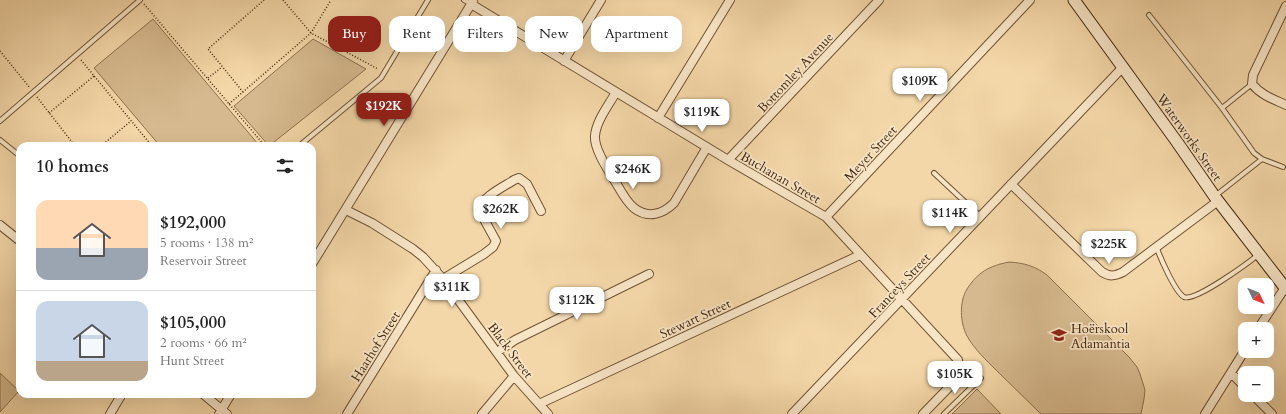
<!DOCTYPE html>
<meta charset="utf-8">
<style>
:root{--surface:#fff;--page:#f2f2f2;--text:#222;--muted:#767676;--line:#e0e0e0;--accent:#8f2418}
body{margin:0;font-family:Cardo,serif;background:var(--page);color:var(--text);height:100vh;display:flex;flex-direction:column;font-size:15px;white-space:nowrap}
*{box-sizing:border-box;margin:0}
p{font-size:13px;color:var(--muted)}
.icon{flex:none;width:22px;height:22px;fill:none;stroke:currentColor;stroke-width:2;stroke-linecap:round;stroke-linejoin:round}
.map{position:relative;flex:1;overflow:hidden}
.details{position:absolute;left:16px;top:142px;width:300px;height:256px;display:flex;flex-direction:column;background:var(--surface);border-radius:12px;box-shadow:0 4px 16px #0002}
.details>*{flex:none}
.top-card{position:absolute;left:328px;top:16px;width:380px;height:36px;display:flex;gap:8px}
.needle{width:26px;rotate:133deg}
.buttons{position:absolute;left:1238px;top:278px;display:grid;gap:8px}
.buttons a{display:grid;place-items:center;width:36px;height:36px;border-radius:8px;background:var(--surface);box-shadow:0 4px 16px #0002;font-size:20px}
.price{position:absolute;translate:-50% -34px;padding:0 9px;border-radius:8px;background:#fff;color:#222;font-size:13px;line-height:26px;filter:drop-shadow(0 1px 2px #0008)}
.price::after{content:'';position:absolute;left:50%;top:24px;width:12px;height:9px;margin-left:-6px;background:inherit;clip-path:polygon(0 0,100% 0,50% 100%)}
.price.current{background:var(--accent);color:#fff}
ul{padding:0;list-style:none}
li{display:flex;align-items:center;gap:12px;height:100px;padding:0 20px}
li+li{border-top:1px solid var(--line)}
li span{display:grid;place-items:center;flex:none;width:112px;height:80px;border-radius:12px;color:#555}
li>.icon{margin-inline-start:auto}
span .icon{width:48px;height:48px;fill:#fffc;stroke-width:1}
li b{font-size:17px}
h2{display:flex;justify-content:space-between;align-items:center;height:48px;padding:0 20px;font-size:17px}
.chip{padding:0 14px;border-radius:12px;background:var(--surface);box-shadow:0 4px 16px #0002;font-size:14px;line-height:36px}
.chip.current{background:var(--accent);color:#fff}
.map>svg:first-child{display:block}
.green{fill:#d6b98e;stroke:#8c704e}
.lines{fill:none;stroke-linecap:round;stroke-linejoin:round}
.lane-casing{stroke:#6f5334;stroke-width:6}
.street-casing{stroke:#6f5334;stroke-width:10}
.secondary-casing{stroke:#43270e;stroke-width:13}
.path{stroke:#43270e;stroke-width:1.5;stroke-dasharray:1 2;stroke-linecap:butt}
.lane{stroke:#f8e5c6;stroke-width:4}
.street{stroke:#f8e5c6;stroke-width:8}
.secondary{stroke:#f8e5c6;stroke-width:11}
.labels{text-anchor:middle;stroke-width:3.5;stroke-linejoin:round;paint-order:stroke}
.street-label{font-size:13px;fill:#43270e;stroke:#f8e5c6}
.poi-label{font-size:13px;fill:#43270e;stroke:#f8e5c6;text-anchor:start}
</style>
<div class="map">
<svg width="1286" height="414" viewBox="0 0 1286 414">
<rect width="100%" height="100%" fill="#f4d7a8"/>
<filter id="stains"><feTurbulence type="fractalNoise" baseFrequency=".005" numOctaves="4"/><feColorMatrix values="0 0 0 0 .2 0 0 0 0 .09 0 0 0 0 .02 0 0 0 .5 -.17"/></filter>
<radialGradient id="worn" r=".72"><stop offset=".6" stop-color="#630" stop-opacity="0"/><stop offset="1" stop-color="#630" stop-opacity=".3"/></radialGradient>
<!-- green -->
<path class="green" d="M153,19L258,144L256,146H160L94,68Z
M313,39L366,69L269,146L234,106Z
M1009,262C1024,263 1035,266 1047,275L1129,357L1137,367L1140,374L1145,390L1144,399L1141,414H1041C1026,400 1012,385 997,371C986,360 975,350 967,336C960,323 959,302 967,289C978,272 989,266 1009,262Z
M0,373L19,391L0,412Z
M977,389L1001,414H952Z"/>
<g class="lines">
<!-- lane casing -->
<g class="lane-casing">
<path id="lane" d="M464,0L471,4
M1149,15L1222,108L1254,153L1262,159L1283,167
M1222,108L1252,84
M0,121L140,0
M0,140L20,156
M299,146L381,78L428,0
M934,173L980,216
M1215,196L1262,159
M1156,246C1160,257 1175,292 1184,297C1195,302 1248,263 1258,255
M944,414L981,378"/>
</g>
<!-- street casing -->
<g class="street-casing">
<path id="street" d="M471,4L728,160L826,217L958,360L960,369L957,379L923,414
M1286,6L1253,75L1252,84C1261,95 1273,99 1286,105
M564,61L601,0
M616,92C609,105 596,121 595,136C594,148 606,167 613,178C619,187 625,201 634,208C648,219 663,214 674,203L707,147
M658,118L730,0
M728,160L879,0
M1011,184L1102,272C1110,277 1115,276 1123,272L1218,201
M346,210L372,223L413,249L423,257L443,279L514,376L548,414
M826,217L1030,0
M0,225L20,241
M312,264L473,1
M443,279L484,254L493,247L496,241L479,210C480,198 505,186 514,180L519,178L527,184L541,211
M1258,329L1286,286
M497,352L515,340L649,274
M1231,373L1245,387
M203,394L227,414
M1253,395L1272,414
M539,404L860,255
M110,414L122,394
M219,414L231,394
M347,414L436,270
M482,414L514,376
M792,414L1123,67
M1205,414L1245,350"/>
</g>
<!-- secondary casing -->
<g class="secondary-casing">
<path id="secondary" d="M1074,0L1177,142L1215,197L1286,289"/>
</g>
<!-- path -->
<path class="path" d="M283,0L311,33L378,69
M144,4L265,146
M0,51L30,88
M81,60L152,146
M208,78L222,67
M243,92L208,49L264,0
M37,97L75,146
M229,104L311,33L331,0
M49,113L94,76
M67,146L72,142
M101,146L131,121"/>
<!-- lane -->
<use href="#lane" class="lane"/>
<!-- street -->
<use href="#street" class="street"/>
<!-- secondary -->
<use href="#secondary" class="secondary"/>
</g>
<!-- icons -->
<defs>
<g id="school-bare" transform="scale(1.2)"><path d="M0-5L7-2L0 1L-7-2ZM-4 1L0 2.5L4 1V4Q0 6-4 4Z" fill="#8f2418" stroke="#f8e5c6" stroke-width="2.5" paint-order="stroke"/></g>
</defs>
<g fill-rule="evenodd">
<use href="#school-bare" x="1059" y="335"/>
</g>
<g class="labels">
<!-- street labels -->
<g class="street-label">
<text transform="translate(795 72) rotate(-47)" y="5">Bottomley Avenue</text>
<text transform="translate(1190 137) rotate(55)" y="5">Waterworks Street</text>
<text transform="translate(870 153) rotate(-47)" y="5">Meyer Street</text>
<text transform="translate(781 177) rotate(30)" y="5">Buchanan Street</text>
<text transform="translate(899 285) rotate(-47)" y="5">Franceys Street</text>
<text transform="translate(695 318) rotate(-25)" y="5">Stewart Street</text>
<text transform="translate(375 346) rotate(-58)" y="5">Haarhof Street</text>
<text transform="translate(511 350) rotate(53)" y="5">Black Street</text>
</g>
<!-- poi labels -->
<g class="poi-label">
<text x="1071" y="333">Hoërskool<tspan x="1071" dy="15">Adamantia</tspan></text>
</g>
</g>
<rect width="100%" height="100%" filter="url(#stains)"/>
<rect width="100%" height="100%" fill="url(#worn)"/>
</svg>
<div class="buttons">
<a><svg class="needle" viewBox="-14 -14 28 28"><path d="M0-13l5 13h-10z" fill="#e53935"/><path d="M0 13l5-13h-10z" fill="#767676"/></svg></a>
<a>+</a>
<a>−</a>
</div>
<b class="price" style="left:920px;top:102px">$109K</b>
<b class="price current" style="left:384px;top:127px">$192K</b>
<b class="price" style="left:702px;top:133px">$119K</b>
<b class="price" style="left:633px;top:190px">$246K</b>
<b class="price" style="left:501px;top:230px">$262K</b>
<b class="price" style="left:950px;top:234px">$114K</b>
<b class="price" style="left:1109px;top:265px">$225K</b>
<b class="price" style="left:452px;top:308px">$311K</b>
<b class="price" style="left:577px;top:321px">$112K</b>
<b class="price" style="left:955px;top:395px">$105K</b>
<div class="top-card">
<a class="chip current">Buy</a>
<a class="chip">Rent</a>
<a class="chip">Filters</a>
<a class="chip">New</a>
<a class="chip">Apartment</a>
</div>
<section class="details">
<h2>10 homes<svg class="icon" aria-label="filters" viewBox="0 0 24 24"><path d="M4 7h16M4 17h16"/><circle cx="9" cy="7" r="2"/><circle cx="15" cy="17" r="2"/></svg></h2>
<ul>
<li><span style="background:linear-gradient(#ffd9b3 60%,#9aa5b1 0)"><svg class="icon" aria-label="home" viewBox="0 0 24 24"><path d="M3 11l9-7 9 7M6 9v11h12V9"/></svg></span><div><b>$192,000</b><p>5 rooms · 138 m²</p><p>Reservoir Street</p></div></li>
<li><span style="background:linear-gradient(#c9d6e8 75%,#b9a48a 0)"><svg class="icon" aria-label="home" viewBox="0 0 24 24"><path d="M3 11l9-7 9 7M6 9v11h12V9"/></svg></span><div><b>$105,000</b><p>2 rooms · 66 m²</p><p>Hunt Street</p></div></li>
</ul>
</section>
</div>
